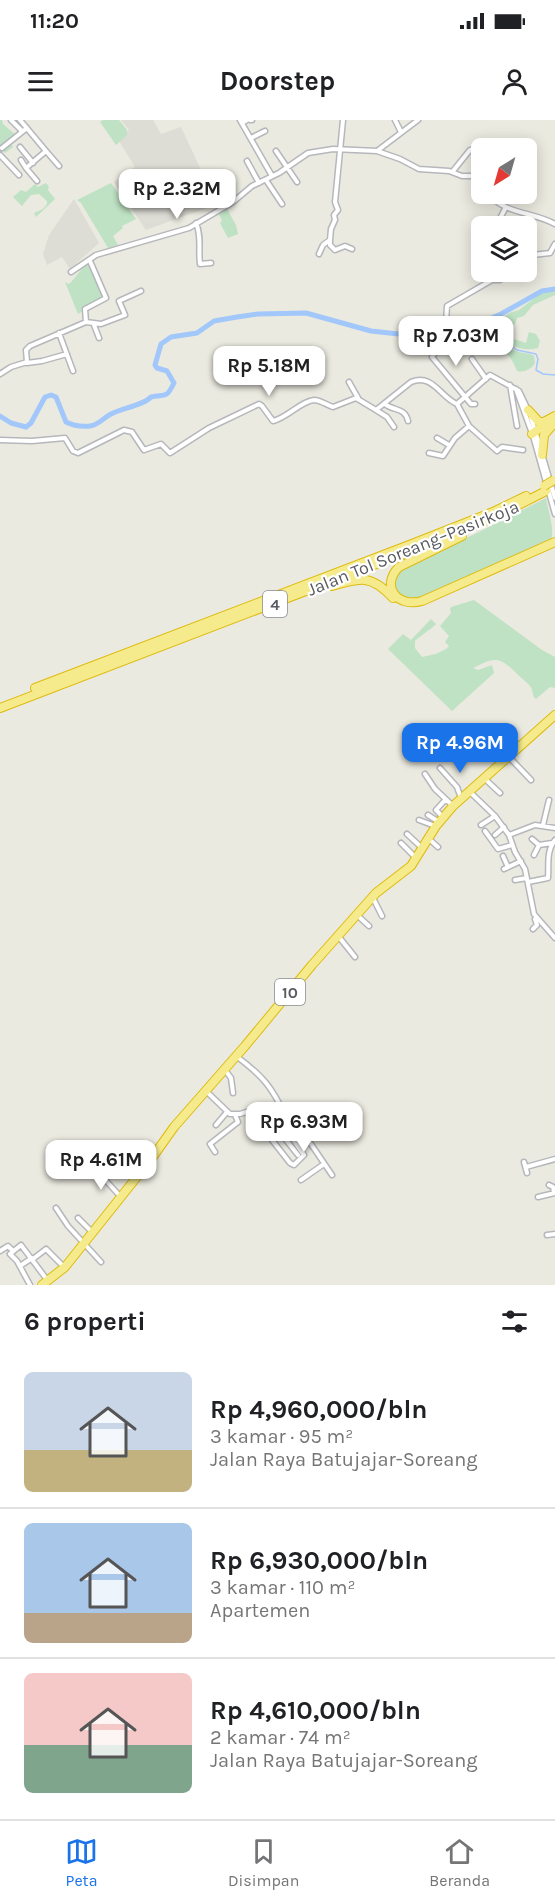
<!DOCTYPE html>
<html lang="id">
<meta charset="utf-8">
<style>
:root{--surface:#fff;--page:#f2f2f2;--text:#202124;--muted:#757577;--line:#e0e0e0;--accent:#1a73e8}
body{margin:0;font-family:Karla,sans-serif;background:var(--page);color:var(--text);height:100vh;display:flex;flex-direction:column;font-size:22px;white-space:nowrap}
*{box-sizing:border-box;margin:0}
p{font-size:20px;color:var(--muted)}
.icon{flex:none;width:33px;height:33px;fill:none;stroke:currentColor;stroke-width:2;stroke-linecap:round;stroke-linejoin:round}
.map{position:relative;height:1165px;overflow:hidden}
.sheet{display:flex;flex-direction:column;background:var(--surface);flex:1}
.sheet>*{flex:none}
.needle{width:39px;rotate:217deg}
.controls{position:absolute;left:471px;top:18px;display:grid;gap:12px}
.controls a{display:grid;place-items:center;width:66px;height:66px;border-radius:9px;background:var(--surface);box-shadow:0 3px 15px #0003;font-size:30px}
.price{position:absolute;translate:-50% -51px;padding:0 14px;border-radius:12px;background:#fff;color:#222;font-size:20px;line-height:39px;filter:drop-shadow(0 2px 3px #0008)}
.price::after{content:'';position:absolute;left:50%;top:36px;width:18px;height:14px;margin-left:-9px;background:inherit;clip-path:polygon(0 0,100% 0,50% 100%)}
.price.current{background:var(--accent);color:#fff}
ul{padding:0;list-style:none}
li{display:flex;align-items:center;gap:18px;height:150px;padding:0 24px}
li+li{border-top:2px solid var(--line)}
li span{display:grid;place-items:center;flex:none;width:168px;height:120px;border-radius:9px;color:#555}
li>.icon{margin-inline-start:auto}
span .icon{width:72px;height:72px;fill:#fffc;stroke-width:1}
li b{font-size:26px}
h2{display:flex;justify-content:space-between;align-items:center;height:72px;padding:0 24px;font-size:26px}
.status{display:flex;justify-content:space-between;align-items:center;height:42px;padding:0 30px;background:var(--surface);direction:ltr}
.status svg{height:16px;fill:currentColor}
header{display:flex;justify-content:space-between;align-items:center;height:78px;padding:0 24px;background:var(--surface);font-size:27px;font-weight:700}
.tab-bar{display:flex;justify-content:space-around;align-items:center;height:84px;border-top:2px solid var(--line);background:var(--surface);font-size:16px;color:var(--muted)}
.tab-bar a{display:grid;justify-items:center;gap:3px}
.tab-bar .current{color:var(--accent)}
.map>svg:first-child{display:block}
.industrial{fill:#dddcd5}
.green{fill:#bee2c3}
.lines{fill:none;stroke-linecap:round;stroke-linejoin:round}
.stream{stroke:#a2c7fa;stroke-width:1.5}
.river{stroke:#a2c7fa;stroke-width:5}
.minor-casing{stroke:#b6b7bc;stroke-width:7}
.highway-casing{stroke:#debb0d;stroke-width:10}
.minor{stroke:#fff;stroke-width:4}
.highway{stroke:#f6eb8c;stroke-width:8}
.highway-bridge-casing{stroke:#debb0d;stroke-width:10;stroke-linecap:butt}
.highway-bridge{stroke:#f6eb8c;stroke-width:8}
.labels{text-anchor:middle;stroke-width:4.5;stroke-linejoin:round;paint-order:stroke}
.shield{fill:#fff;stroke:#8b8c90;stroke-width:1.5}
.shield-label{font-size:16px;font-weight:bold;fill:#595b60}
.street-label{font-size:18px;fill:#595b60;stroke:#fff}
</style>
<div class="status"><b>11:20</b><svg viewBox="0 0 49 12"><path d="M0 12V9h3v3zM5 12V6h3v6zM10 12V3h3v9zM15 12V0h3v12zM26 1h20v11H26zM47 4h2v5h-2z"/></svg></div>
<header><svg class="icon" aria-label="menu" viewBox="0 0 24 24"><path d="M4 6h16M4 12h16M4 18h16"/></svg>Doorstep<svg class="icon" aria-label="person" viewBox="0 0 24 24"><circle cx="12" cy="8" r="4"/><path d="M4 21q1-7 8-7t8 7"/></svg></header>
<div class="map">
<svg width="555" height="1165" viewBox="0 0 555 1165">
<rect width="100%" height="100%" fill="#ebeae0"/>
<!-- industrial -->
<path class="industrial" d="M121,0H153L161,14L181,7L217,84L146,110L114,62L135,47L119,21L129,10Z
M74,79L99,123L70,149L62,137L47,145L43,134L49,115Z"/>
<!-- green -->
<path class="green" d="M0,0H2L3,4L16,15L13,17L16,21L11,24L13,27L5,33L0,28Z
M103,0H119L127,10V15L116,25L100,2Z
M46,63L49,67L48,70L55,79L36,97L34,93L43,89L47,84V81L39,74L31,75L22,86L13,77L21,70L26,72L35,64L38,67Z
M111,63L136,99L122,106L123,108L113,116L118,125L108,128L81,83L77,80Z
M226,87L236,105L238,114L228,118L220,103L222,101L218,92Z
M88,143L103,177L85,187L83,191L78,194L65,162L69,164C76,158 80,149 88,143Z
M555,171V175L533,185L524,196L517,198L515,204L508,207L514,219L526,223L529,212L536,214L540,221L538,228C518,233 502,222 497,202L509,193L519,190L536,177L545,172Z
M491,204C499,213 502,224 514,230C521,234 528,232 534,236L535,243C532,249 524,253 517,251C512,239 508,232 497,226V220L488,209Z
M546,378C548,391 555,409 551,420L420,480H405L395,469V455L402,448L479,412Z
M474,480L542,530L555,537V568L550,567L536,579C531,575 534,571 530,566C526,561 520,557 516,553C499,536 495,537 473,548L478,550L492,545L494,553L452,591L388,529L403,514L411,520L431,499L436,504C429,511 422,514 415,521V528L422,537L436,534L446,529L449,526L445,522L449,516L440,506L451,493L450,489L451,487Z"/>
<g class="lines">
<!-- stream -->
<path class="stream" d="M491,198L507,223L517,230L536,234L538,239L536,250L543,254L555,255"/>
<!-- river -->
<path class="river" d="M0,296L11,303L26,307L31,303L45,277L51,275L56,277L66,302C74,306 82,307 90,306C99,305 103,298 111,294C123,288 144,285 151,277C166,274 166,279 174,263L167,251L157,248L155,245L161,224L171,217L197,213L214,201L237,197L258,194L306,193L371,211L417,216L478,204L501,194L542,171L555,169"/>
<!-- minor casing -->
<g class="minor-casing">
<path id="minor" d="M11,0L22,11
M20,0L46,31L26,48L37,61
M240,0L272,56
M250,0H252
M395,0L401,12
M242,3L247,0
M251,18L265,11
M20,27L33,43
M2,28L27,8
M46,31L59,46
M276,31L297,62
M377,31L418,0
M0,35L19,55
M21,40L26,48
M247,41L259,63
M453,51L470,30L477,29
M266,60L282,84
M489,74C504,94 534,92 555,104
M196,103C202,117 198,129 200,144L211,143
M496,106L506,87
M330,121V125L335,130L345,126L352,129
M319,134L323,125L330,120L331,109L335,100L334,95L338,90L335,82L343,0
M526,139L533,135L550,133L555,124
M71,152L96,135L189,108L233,82L252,66L279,53L308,33L333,29L377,31L400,39L419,49L449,51L462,56H476L482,58
M86,202L101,204L125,195L119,181L141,171
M94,205L99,218
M59,213L73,251
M472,239L486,259
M27,243L42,241L67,234
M0,254L11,247L27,242L26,230L30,226L86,202L85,189L106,178L90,141
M349,262L358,278
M510,265L517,306
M516,269L533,316L555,394
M385,284C393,291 405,287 408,301
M457,284L469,306L497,331L502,327L523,330
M475,284H471L432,237L445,220L447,186L492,160H500L511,152
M376,290L387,297L394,307
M531,297L540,327
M437,318L449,325
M0,320L32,321L65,318L73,331L78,333L124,310L132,312L144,330L161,324L170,333L209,308L259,284L262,286L273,301C287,298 301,281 314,280C320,280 327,285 333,287L356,278L376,290L411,262C433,253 441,278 457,284L490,255L519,271L528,290
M429,333L443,336L455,318L469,306
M542,334L555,378
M509,637L531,660
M440,648L457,667L461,678
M425,654L435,669L453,686
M485,659L500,673
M470,672L495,696L509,715L515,732L525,749L534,794L555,818
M428,695L439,702
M444,698L436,690L445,680
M419,700L435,706
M481,705L495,696
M543,705L549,680
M485,711L498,729L512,725
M407,714L421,727
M495,715L504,707
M509,715L535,705L555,708
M429,719L438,727
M532,719L539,725
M401,723L415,737
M534,735L539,725L552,723
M503,736L508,747
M504,749L521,741
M515,760L527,758
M528,762L548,758C549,745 546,731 555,720
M373,778L382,796
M357,795L369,806
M533,809L537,805L535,799
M339,817L355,837
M236,936C263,956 272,967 286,997C282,1005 279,1010 272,1017V1020L290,1043L294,1045L304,1035L286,1009L285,998
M225,950L231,958L233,973
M207,972L230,994H240L256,989
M286,997L296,1002L332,1055
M216,1005L227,992
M279,1011L298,1035
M215,1032L210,1024L238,1002L235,995
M524,1042L527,1053
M526,1047L555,1039
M98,1052L120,1076
M301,1060L324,1044
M549,1065L553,1067L554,1073
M538,1077L555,1073
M56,1088L68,1106L101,1142
M78,1098L92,1112
M547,1115L555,1114
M0,1131L8,1126L13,1131
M33,1139L46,1129L64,1147
M20,1146L32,1138
M30,1165L17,1141L10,1134L21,1125L48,1161"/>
</g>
<!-- highway casing -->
<g class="highway-casing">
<path id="highway" d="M528,290L539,302H544L555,296
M532,314L548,302
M542,335L544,315L555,302
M462,416L399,447C380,466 397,488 422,481L555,422
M332,466C361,457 372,455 393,478
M35,568L412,424L493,392L526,376
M0,588L452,415L497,396L546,371
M42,1165L65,1147L152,1038L174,1007L245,926L312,845L376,773L411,746L436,706L453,686L555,595"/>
</g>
<!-- minor -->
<use href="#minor" class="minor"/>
<!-- highway -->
<use href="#highway" class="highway"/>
<!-- highway-bridge casing -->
<g class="highway-bridge-casing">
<path id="highway-bridge" d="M544,366L554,360"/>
</g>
<!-- highway-bridge -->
<use href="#highway-bridge" class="highway-bridge"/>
</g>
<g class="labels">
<!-- shield labels -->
<g class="shield">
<rect x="263" y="471" width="24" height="26" rx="4.5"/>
<rect x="275" y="859" width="30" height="26" rx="4.5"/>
</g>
<g class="shield-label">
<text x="275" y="490">4</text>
<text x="290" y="878">10</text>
</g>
<!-- street labels -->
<g class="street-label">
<text transform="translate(413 428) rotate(-22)" y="6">Jalan Tol Soreang–Pasirkoja</text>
</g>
</g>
</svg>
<div class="controls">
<a><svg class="needle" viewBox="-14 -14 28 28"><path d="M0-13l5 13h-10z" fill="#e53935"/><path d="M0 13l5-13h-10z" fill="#757577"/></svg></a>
<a><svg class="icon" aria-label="layers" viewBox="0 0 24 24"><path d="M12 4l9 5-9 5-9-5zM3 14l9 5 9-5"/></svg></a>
</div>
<b class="price" style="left:177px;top:100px">Rp 2.32M</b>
<b class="price" style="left:456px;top:247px">Rp 7.03M</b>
<b class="price" style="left:269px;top:277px">Rp 5.18M</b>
<b class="price current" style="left:460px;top:654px">Rp 4.96M</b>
<b class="price" style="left:304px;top:1033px">Rp 6.93M</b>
<b class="price" style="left:101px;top:1071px">Rp 4.61M</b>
</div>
<section class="sheet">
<h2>6 properti<svg class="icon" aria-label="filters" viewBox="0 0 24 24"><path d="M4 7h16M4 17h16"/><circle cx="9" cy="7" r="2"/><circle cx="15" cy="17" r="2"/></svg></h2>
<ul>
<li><span style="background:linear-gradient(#c9d6e8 65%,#c2b280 0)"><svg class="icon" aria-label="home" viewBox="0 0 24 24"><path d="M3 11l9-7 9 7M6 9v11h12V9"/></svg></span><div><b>Rp 4,960,000/bln</b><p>3 kamar · 95 m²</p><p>Jalan Raya Batujajar-Soreang</p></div></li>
<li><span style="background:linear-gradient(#a9c7e8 75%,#b9a48a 0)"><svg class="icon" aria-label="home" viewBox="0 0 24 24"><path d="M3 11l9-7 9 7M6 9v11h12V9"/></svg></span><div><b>Rp 6,930,000/bln</b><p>3 kamar · 110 m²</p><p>Apartemen</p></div></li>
<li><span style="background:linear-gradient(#f6c9c9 60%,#7fa58c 0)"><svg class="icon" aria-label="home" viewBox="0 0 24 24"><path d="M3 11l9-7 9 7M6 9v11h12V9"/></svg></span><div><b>Rp 4,610,000/bln</b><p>2 kamar · 74 m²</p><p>Jalan Raya Batujajar-Soreang</p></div></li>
</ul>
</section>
<nav class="tab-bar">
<a class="current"><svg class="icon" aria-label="map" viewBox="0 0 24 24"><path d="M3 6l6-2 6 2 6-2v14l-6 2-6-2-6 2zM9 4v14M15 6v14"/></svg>Peta</a>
<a><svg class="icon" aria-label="saved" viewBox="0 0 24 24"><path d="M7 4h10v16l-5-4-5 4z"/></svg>Disimpan</a>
<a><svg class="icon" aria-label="home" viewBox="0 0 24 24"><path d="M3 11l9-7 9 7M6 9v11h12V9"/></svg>Beranda</a>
</nav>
